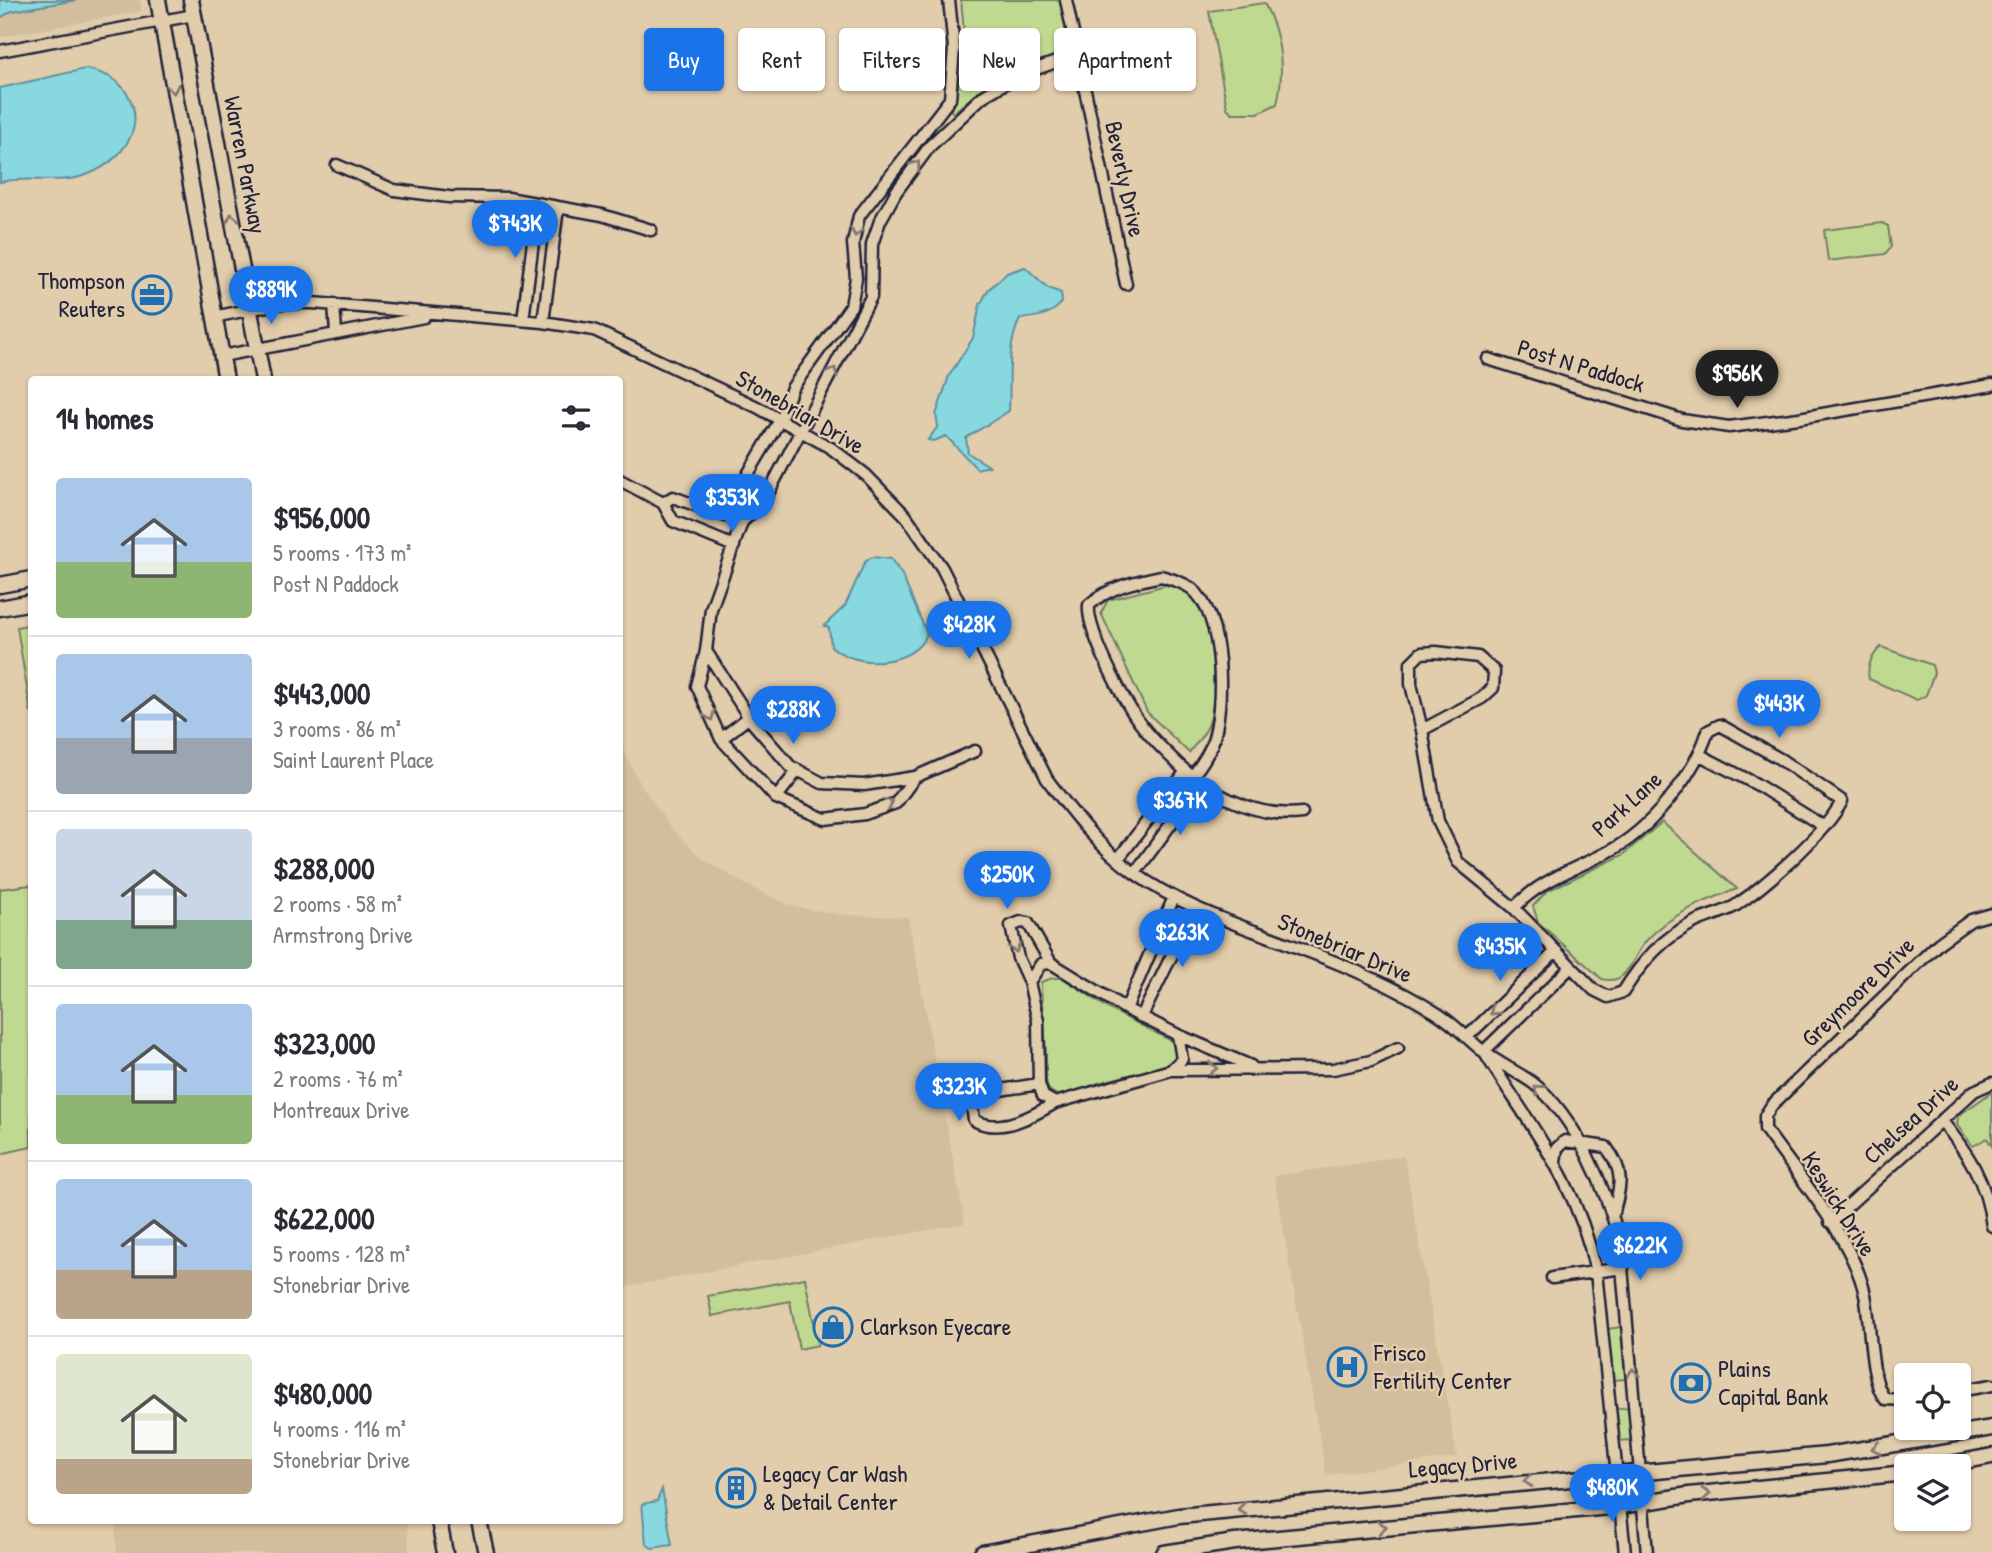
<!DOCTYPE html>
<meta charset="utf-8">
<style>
:root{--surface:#fff;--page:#f7f7f7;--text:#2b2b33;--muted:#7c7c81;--line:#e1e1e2;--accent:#1a73e8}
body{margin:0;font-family:"Patrick Hand",sans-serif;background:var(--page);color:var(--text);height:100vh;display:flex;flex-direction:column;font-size:26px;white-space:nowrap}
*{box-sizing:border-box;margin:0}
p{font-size:23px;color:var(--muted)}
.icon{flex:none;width:38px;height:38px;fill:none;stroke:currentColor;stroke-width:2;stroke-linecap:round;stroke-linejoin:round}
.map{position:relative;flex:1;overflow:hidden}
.sheet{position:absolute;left:28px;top:376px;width:595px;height:1148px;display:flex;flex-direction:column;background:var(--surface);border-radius:7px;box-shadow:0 2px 5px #0004}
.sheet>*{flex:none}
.guide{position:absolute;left:644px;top:28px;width:665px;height:63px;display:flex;gap:14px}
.fabs{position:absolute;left:1894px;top:1363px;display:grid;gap:14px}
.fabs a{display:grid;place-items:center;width:77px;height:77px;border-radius:7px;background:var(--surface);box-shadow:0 2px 5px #0004;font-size:35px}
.price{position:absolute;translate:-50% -60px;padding:0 16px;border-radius:24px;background:var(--accent);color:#fff;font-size:23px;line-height:46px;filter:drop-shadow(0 2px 4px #0008)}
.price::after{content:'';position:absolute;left:50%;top:42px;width:21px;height:16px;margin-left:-10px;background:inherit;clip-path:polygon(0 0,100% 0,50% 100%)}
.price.selected{background:#222;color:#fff}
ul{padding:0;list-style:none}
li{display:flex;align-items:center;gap:21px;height:175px;padding:0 28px}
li+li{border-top:2px solid var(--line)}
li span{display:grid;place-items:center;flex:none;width:196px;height:140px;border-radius:7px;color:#555}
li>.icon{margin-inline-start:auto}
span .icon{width:84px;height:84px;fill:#fffc;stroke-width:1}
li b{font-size:30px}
h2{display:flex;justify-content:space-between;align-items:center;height:84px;padding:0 28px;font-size:30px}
.tag{padding:0 24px;border-radius:7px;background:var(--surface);box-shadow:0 2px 5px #0004;font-size:24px;line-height:63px}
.tag.selected{background:var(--accent);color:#fff}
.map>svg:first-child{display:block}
.built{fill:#d2be9c}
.green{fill:#c0d990;stroke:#717e66;stroke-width:2}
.water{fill:#87d8df;stroke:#5f8f9d;stroke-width:2}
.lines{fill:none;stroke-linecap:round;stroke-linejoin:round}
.street-casing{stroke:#22223b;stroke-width:15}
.secondary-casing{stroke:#22223b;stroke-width:19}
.street{stroke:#e1ccab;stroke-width:10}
.secondary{stroke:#e1ccab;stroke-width:14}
.oneway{stroke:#827773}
.labels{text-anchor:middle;stroke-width:5;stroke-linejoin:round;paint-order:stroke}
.street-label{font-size:24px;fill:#22223b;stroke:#e1ccab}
.poi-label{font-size:24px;fill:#22223b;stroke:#e1ccab;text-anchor:start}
</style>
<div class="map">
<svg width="1992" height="1553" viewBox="0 0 1992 1553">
<rect width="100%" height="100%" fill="#e1ccab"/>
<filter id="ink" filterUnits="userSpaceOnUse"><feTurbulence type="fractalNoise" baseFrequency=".0143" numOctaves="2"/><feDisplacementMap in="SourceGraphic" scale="14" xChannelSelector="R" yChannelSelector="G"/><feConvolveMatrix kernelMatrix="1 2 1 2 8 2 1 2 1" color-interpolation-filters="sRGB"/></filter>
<g filter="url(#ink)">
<!-- built -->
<path class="built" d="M0,0H140L142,11L0,37Z
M620,745L641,785L671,828L703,859L743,883L791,906L842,915L908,917L965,1223L620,1288Z
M1404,1156L1457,1457L1326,1475L1274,1176Z
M122,1521H407L409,1553H117L115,1525Z"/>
<!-- green -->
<path class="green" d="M961,0H1063L1070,44L1064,53L993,79L953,113L950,109C968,63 966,48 961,0Z
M1264,3C1281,34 1285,70 1277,104L1258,113H1232L1227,108L1209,11Z
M1882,223L1888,226L1891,247L1885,254L1828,261L1824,230Z
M1166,585C1178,588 1191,591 1199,602C1213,625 1219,701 1208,726C1204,735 1195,744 1189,753L1147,712L1101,613L1108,600Z
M31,624H32L31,713L17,627Z
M1881,647L1932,665L1934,673L1926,695L1917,700L1869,679C1866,667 1872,655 1881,647Z
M1662,822L1737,889C1704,901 1670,914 1646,941C1631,958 1628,986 1602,979L1538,922L1533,906L1547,891L1623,855Z
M31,885V1147L0,1154V889Z
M1053,978H1063L1109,1009L1172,1041L1176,1055L1170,1065L1098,1083L1062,1097C1057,1095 1051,1093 1048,1088C1045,1082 1046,1073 1046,1066C1047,1038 1041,1010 1041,982Z
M1992,1092V1146L1987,1138L1973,1146L1957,1125L1958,1116Z
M805,1278L818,1345L799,1349L790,1301L712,1316L708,1296Z
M1622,1327L1626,1379L1612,1380L1607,1329Z
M1630,1407L1633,1440L1615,1441L1613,1409Z"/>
<!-- water -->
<path class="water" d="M0,0H77L12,11L0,18Z
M85,69C106,73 122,80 131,101C146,138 109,171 76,178C52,183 25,176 0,182V88Z
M1025,267L1048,288L1061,293L1062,302C1052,316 1035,317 1020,319C1006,347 1011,380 1009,411L966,438L968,453L989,466L977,469L946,436L934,441L928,440L938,426L936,415L949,376L973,338L980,305L988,290L1007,273Z
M872,557L891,559L902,575L927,634C913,667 855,669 831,646L829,628L824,626L845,606L865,562Z
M662,1489L672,1545L652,1548L646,1544L642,1504L657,1501Z"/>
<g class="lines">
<!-- street casing -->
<g class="street-casing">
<path id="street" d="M949,0L954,48L950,99L859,216L853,243L856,278L851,306L792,388L780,420L738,491L742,522L764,501L871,297L872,244L880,221L896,192L930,146L982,97L1019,75L1076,55
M1066,0L1126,284
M0,51L194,15
M337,165L394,190L449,197L508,198L602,215L651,230
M334,304L336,333
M214,317L282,303H312L543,322L594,330L757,407L831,448L866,475L906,516L942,568L1047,779C1073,814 1098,846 1133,872C1181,907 1237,924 1291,945C1340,963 1391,984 1435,1012C1454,1023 1467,1039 1484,1052C1499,1064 1518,1072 1533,1083C1576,1116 1608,1193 1620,1244L1647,1553
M523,320L538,203
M543,322L558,208
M222,356L424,317
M1488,359L1682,420L1729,427L1799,418L1992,385
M620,480L663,503
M734,546L673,521L663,503L673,497L742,522L711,609L706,651L697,686L721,739L776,798L825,819L865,814L896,803L915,777
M1161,576C1172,579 1182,582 1191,588C1225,614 1225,708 1212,744C1208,756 1200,766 1192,777C1175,761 1157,745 1143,727C1126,706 1086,630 1089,605C1108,587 1137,581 1161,576Z
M706,651L752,722L790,766L822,783L864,785L915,777L975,751
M1436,652L1478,657L1494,671L1493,688L1482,698L1422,730L1411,684V663L1421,653Z
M1422,730L1438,821L1458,862L1514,908L1594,990L1608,997L1623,992C1642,962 1662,938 1695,922C1708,916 1723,913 1735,906C1765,886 1826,833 1842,801L1780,759L1720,725L1708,731C1694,776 1649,832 1606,853C1573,870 1540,880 1514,908
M721,739L749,717
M1700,755L1756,784L1823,826
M1192,777C1223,800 1263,818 1302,813
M776,798L798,770
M1118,859L1186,771
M1135,873L1201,783
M1051,963L1126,1009L1178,1035L1182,1059L1171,1070L1055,1103L1043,1096L1039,1084L1038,1021L1029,982L1041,964Z
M1029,982L1018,958L1011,926L1021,922L1028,923L1051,963
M1126,1009L1174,897
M1142,1016L1195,908
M1178,1035L1251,1066
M1467,1037L1555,952
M1483,1052L1571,967
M1486,1055C1533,1130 1578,1183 1596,1272L1625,1553
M1171,1070L1333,1069L1371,1061L1398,1048
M1039,1084L975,1094L972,1105L974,1120C999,1135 1033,1116 1055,1103
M1941,1120C1968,1153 1987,1182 1992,1226
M1555,1162L1557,1148L1565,1141L1606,1147C1625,1171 1621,1186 1613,1214
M1830,1222L1974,1091L1992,1083
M1552,1278L1623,1268
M1958,1391L1992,1385
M1906,1400L1885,1399C1869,1380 1871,1322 1865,1295C1853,1238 1798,1176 1765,1129V1116L1772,1105L1939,943L1971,920L1992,914"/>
</g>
<!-- secondary casing -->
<g class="secondary-casing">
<path id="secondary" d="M158,0L226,380
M191,0L263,380
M0,585L32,579
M0,608L32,602
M1940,1466L1992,1456
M439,1521L445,1553
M479,1521L486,1553
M982,1553L1179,1516L1827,1455L1992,1428
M1164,1553L1235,1542L1620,1506L1689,1495L1906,1473"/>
</g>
<!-- street -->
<use href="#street" class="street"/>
<!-- secondary -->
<use href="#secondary" class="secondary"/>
</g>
<!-- one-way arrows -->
<defs><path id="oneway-chevron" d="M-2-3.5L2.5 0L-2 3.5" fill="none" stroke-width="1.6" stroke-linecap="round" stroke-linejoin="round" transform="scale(1.75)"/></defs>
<g class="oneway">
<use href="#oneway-chevron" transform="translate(173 89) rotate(80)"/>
<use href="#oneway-chevron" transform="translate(916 165) rotate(-53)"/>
<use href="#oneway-chevron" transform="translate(232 218) rotate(-101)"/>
<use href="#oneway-chevron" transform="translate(856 232) rotate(101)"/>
<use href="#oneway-chevron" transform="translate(833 372) rotate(-64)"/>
<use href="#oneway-chevron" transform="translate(710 716) rotate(66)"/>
<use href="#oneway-chevron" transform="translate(889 803) rotate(-29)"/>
<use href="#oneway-chevron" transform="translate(1015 948) rotate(73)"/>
<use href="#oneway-chevron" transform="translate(1494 1011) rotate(136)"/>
<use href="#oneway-chevron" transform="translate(1213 1068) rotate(-2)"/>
<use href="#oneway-chevron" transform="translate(1538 1089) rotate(-139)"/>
<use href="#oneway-chevron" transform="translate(1633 1373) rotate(-95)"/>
<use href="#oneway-chevron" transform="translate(1876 1448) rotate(172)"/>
<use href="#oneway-chevron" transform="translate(1528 1481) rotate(175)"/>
<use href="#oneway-chevron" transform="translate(1706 1494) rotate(-6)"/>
<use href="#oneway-chevron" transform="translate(1242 1509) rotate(174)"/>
<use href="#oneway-chevron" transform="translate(1382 1527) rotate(-6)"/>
</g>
</g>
<!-- icons -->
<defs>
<g id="office-ring" transform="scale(2.0125)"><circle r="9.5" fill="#e1ccab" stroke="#1f6fb2" stroke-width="1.5"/><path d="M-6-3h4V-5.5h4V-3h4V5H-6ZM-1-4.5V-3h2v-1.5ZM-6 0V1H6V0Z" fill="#1f6fb2"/></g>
<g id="shop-ring" transform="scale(2.0125)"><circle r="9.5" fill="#e1ccab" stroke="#1f6fb2" stroke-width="1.5"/><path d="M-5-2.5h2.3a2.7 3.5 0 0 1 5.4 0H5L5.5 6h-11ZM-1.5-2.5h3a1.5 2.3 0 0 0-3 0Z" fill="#1f6fb2"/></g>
<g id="hospital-ring" transform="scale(2.0125)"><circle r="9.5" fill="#e1ccab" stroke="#1f6fb2" stroke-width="1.5"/><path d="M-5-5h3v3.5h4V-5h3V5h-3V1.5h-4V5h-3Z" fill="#1f6fb2"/></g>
<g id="bank-ring" transform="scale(2.0125)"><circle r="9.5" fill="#e1ccab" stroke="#1f6fb2" stroke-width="1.5"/><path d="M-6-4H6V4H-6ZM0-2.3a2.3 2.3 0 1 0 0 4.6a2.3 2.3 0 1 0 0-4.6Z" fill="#1f6fb2"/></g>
<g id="building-ring" transform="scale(2.0125)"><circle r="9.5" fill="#e1ccab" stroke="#1f6fb2" stroke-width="1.5"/><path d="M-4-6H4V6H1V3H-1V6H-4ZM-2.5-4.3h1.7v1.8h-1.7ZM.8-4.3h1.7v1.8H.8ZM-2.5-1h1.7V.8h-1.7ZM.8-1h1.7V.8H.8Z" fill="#1f6fb2"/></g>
</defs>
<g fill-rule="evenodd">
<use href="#office-ring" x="152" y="295"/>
<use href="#shop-ring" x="833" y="1327"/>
<use href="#hospital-ring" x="1347" y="1367"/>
<use href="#bank-ring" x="1691" y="1383"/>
<use href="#building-ring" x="736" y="1488"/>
</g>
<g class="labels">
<!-- street labels -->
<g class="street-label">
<text transform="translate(245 165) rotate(79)" y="8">Warren Parkway</text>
<text transform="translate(1125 179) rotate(78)" y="8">Beverly Drive</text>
<text transform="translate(1581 366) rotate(17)" y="8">Post N Paddock</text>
<text transform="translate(800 412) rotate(30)" y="8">Stonebriar Drive</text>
<text transform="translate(1627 804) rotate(-42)" y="8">Park Lane</text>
<text transform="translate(1345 948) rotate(23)" y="8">Stonebriar Drive</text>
<text transform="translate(1858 992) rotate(-44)" y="8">Greymoore Drive</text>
<text transform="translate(1911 1120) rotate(-42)" y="8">Chelsea Drive</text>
<text transform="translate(1839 1204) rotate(58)" y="8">Keswick Drive</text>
<text transform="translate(1463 1465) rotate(-5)" y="8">Legacy Drive</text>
</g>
<!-- poi labels -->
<g class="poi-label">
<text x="125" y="289" text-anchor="end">Thompson<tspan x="125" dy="28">Reuters</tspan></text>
<text x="860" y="1335">Clarkson Eyecare</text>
<text x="1374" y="1361">Frisco<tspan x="1374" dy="28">Fertility Center</tspan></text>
<text x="1718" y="1377">Plains<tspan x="1718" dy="28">Capital Bank</tspan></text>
<text x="763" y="1482">Legacy Car Wash<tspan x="763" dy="28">&amp; Detail Center</tspan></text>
</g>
</g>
</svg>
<div class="fabs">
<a><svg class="icon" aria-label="locate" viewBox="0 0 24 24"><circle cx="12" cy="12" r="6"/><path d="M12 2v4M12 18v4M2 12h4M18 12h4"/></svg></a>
<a><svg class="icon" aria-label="layers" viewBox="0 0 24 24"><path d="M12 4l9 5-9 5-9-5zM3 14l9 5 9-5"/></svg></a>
</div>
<b class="price" style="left:515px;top:260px">$743K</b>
<b class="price" style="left:271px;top:326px">$889K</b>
<b class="price selected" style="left:1737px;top:410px">$956K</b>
<b class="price" style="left:732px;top:534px">$353K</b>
<b class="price" style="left:969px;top:661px">$428K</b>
<b class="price" style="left:1779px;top:740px">$443K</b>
<b class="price" style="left:793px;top:746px">$288K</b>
<b class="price" style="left:1180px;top:837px">$367K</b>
<b class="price" style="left:1007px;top:911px">$250K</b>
<b class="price" style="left:1182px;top:969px">$263K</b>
<b class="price" style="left:1500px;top:983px">$435K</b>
<b class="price" style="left:959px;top:1123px">$323K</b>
<b class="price" style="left:1640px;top:1282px">$622K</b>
<b class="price" style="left:1612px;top:1524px">$480K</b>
<div class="guide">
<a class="tag selected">Buy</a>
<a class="tag">Rent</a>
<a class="tag">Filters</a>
<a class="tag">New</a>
<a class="tag">Apartment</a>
</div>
<section class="sheet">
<h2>14 homes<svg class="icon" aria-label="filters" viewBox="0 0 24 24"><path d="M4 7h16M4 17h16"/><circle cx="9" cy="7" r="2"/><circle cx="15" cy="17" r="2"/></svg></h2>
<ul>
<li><span style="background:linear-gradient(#a9c7e8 60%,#8fb573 0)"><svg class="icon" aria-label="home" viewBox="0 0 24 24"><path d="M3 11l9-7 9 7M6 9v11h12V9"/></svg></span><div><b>$956,000</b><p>5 rooms · 173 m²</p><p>Post N Paddock</p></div></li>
<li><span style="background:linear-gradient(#a9c7e8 60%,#9aa5b1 0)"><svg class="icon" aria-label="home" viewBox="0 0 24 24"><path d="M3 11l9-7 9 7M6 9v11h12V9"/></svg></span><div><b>$443,000</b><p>3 rooms · 86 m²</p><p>Saint Laurent Place</p></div></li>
<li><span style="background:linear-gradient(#c9d6e8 65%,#7fa58c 0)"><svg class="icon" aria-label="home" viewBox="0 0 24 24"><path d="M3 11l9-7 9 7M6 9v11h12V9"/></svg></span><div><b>$288,000</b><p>2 rooms · 58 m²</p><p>Armstrong Drive</p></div></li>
<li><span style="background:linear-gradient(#a9c7e8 65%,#8fb573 0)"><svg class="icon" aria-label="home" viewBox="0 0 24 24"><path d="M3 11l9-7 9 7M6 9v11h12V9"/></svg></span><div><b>$323,000</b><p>2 rooms · 76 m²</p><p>Montreaux Drive</p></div></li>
<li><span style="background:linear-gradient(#a9c7e8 65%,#b9a48a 0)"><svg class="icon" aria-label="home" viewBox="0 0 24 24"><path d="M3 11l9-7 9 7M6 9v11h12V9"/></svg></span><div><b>$622,000</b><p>5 rooms · 128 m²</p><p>Stonebriar Drive</p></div></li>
<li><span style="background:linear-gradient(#dfe7d0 75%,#b9a48a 0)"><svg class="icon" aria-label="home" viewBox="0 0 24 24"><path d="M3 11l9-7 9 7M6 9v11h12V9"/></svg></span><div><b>$480,000</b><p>4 rooms · 116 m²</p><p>Stonebriar Drive</p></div></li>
</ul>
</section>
</div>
